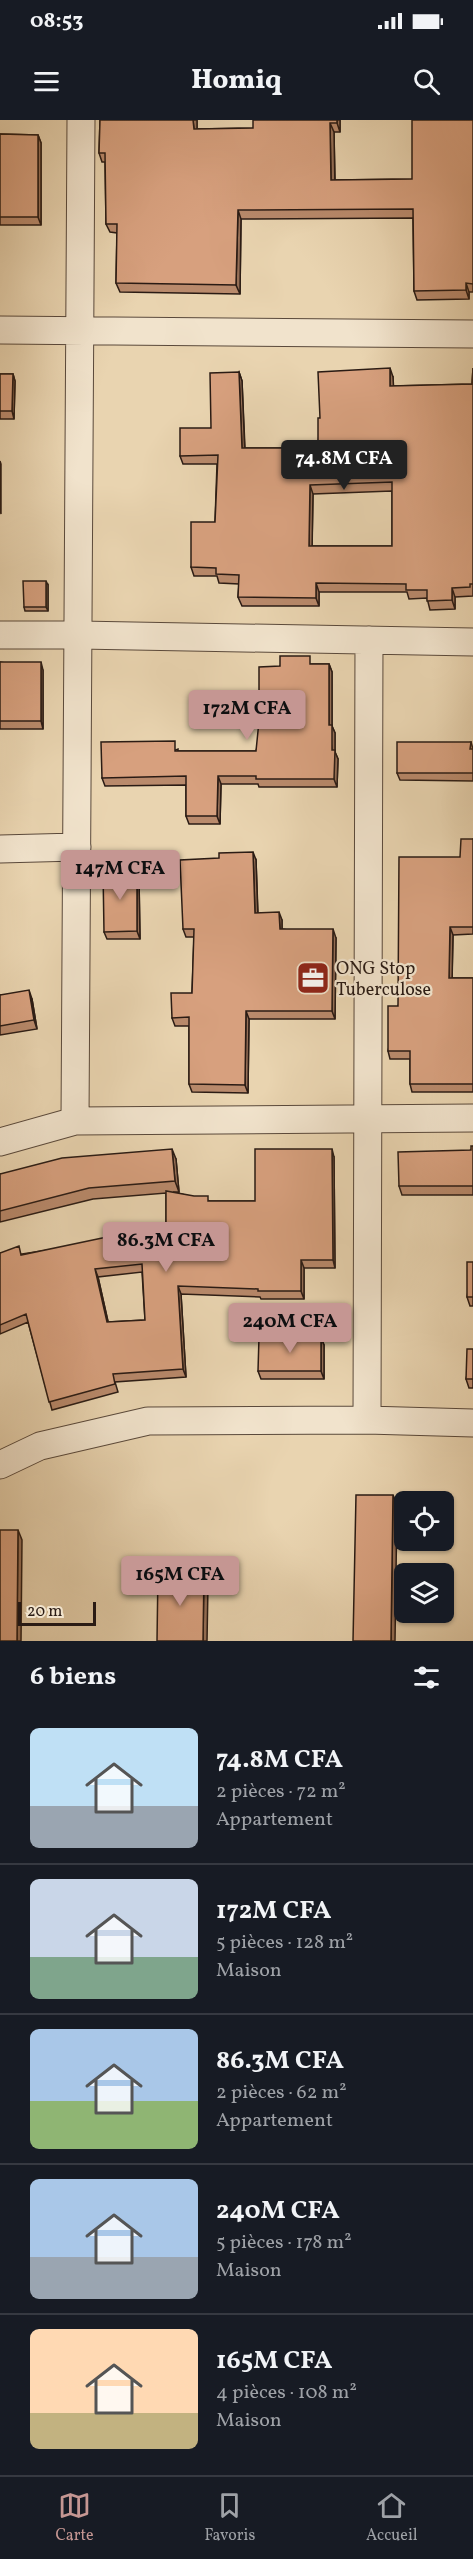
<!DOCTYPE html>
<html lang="fr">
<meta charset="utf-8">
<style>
:root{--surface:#171b24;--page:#20242c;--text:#f1f3f6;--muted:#9ea1a6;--line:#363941;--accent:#c59692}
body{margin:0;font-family:Vollkorn,serif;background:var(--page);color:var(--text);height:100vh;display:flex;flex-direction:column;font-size:22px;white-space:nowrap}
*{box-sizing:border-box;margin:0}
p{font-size:20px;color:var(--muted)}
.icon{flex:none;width:33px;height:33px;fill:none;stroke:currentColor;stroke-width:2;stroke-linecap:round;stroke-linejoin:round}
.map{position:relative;height:1521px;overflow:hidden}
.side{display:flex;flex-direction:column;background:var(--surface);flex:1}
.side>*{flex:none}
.fabs{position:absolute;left:394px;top:1371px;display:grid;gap:12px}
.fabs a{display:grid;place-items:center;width:60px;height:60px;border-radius:9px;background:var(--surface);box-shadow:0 2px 4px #0004;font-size:30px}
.scale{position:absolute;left:18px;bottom:15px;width:78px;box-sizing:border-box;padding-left:6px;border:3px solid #2a1b14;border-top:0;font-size:16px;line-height:21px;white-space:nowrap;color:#2a1b14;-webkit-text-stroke:4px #f1e3cc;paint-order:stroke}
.price{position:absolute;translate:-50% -51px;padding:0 14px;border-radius:6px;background:var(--accent);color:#111;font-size:20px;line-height:39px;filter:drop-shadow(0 2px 3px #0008)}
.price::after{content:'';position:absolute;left:50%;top:36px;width:18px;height:14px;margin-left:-9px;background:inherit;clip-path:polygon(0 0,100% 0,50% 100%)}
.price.on{background:#222;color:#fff}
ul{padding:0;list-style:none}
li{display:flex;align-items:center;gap:18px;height:150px;padding:0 30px}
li+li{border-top:2px solid var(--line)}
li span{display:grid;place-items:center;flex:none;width:168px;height:120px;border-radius:9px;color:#555}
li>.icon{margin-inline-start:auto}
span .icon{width:72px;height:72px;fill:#fffc;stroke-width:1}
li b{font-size:26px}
h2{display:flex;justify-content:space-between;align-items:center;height:72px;padding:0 30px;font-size:26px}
.status{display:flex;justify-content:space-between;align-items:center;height:42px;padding:0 30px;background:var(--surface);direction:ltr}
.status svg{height:16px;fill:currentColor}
header{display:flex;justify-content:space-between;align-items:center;height:78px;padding:0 30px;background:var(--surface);font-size:27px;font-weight:800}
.tab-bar{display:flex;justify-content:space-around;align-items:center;height:84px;border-top:2px solid var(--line);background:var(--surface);font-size:16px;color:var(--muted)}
.tab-bar a{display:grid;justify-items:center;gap:3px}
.tab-bar .on{color:var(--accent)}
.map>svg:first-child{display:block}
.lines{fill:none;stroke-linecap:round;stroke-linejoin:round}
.street-casing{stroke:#5a493b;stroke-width:29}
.street{stroke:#f1e3cc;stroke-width:27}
.wall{fill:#b98a6c;stroke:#2a1b14;stroke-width:1.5;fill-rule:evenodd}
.shaded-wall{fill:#967058;stroke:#2a1b14;stroke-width:1.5}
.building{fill:#d7a07e;stroke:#2a1b14;stroke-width:1.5;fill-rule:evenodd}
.labels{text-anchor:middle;stroke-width:4.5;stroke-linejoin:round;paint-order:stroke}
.poi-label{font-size:18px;fill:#2a1b14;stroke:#f1e3cc;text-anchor:start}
</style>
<div class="status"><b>08:53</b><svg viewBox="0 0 49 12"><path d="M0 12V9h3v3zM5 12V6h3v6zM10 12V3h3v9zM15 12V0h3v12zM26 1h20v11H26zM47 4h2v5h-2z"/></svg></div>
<header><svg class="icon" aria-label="menu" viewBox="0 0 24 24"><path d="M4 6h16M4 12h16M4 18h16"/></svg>Homiq<svg class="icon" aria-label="search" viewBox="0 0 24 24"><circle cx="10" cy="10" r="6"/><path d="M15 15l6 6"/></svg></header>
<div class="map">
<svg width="473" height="1521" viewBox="0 0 473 1521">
<rect width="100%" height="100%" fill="#e9d4b0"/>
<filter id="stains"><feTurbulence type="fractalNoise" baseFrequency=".00333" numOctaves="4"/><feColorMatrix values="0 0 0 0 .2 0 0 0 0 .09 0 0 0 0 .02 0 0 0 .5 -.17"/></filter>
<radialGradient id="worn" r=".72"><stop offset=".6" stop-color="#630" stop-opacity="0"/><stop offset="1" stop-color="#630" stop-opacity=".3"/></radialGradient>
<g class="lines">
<!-- street casing -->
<g class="street-casing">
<path id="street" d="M0,210L473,214
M0,515H79L473,522
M0,729L77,727
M75,1001L81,0
M0,1022L75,1001L473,998
M367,1300L369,520
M0,1345L40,1326L148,1301L367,1300L473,1303"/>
</g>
<!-- street -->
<use href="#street" class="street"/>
</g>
<!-- wall -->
<path class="wall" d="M100,0H197V9L253,8L340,0V12H334L335,60L412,59L473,0V172H469V179L417,180L414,171L413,98L241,99L240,174L120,172L116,163L117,113L110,112L106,104L105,42H102L99,33Z
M0,14L38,15L41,23V105H0Z
M473,248V476L455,477V489L430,490L427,478L409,479L407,472H319V486H242L238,477L239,464L219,463L217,456H194L191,447L215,402L217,344H183L180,336L211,308L239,252L242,261L245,328H318L320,298L393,257V266L472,264ZM392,371V426H312L313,374Z
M0,254H13L15,261L14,299H0Z
M48,465V491H25L24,487Z
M0,542L43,550V609H0Z
M313,544H329L332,552V606L335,613V632L338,639L337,667H259L258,664H221L220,704H189L186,696V665L105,666L102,658L178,629V631H256L280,546Z
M471,622L473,629V661L400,660L397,653Z
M473,719V814L453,815L452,858H473V972H412L410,964V939H390L388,931L398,886L460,737Z
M256,740L258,793L282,800V809L336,818L335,899H249L248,973L192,972L189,964V906H175L172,898L192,873L194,817H186L183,809Z
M137,750L139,758L140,819H107L104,812Z
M0,875L32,879L37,909L0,915Z
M473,1026V1075H402L399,1066L471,1030Z
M334,1037L335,1148H304V1179H261L260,1177L181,1174L186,1257L115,1262L118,1272L52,1290L28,1202L0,1214V1133L22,1134L166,1112V1073L93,1079L0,1102V1054L176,1039L179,1072H173L210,1081H255ZM142,1152L145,1200L108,1202L98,1157Z
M473,1142V1186H470L467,1177Z
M321,1218L324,1225V1259H261L258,1251Z
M473,1229V1268H469L466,1259Z"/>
<!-- shaded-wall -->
<path class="shaded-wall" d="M193,0H197V17L194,9Z
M337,0H340V12L337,3Z
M330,3L334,12L335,69L331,60Z
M38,15L41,23V105L38,97Z
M238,90L241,99L240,174L236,165Z
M466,163L469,172V179L466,170Z
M390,248L393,257L394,274L390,266Z
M239,252L242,261L245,337L242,328Z
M13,254L15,261L14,299L12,291Z
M0,341L1,344V394L0,390Z
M310,365L313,374L312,434L309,426Z
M46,461L48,465V491L46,487Z
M316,463L319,472V486L316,478Z
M452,468L455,477V489L452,480Z
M41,542L43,550V609L41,601Z
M329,544L332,552V606L335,613V632L338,639L337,667L334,659L332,630L329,605Z
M218,656L221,664L220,704L217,696Z
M253,732L256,740L258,801L255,793Z
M137,750L139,758L140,819L137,811Z
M279,792L282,800V817L280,809Z
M450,807L453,815L452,865L449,858Z
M333,809L336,818L335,899L332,891Z
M29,870L32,879L37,909L34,900Z
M246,891L249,899L248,973L245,965Z
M172,1029L176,1039L179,1072L175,1061Z
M332,1029L334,1037L335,1148L333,1140Z
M301,1140L304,1148V1179L301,1171Z
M95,1149L98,1157L110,1210L107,1202Z
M178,1166L181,1174L186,1257L183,1249Z
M321,1218L324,1225V1259L321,1251Z
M393,1375L397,1385L395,1521H391Z
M18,1410L22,1420L21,1521H17Z
M204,1453L208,1465L207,1521H203Z"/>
<!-- building -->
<path class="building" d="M100,0H193L194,9L253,8V0H337V3H330L331,60L412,59V0H473V164L466,163V170L414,171L413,89L238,90L236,165L116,163L117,104H106L105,33H99Z
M0,14L38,15V97H0Z
M390,248V266L472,264L473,248V464H470V467L452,468V480L427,481V470H406V464L316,463V478L238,477L239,455L216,454V448L191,447V402H215L218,335L180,336V308H211L210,253L239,252L242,328H318V298H320L318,252ZM392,362V426H309L310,365Z
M0,254H13L12,291H0Z
M23,461H46V487H24Z
M280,536H310V544H329V605H332V630H335L334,659H256V656H218L217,696H186V656L102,658L101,622L175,621V631H256L259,601V547L280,546Z
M0,542H41V601H0Z
M397,622H471L470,629H473V653H397Z
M461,719H473V807H450L449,858H473V964H410V931H388V886H398L399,737H460Z
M253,732L255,793L279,792L280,809H333L332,891H246L245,965L189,964V897L172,898L171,873H192L194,809H183L180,740L219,738V733Z
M103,750H137V811L104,812Z
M29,870L34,900L0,906V875Z
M471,1026H473V1066H399L398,1032L471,1030Z
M172,1029L175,1061L89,1068L0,1091V1054L62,1038Z
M255,1029H332L333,1140H301V1171H258V1169L178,1166L183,1249L113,1254L115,1264L49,1282L26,1194L0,1205V1133L19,1126L21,1135L107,1117L166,1112V1071L194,1076H208V1081H255ZM142,1144L145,1200L107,1202L95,1149Z
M467,1142H473V1177H467Z
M259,1217L321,1218V1251H258Z
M467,1229H473V1259H466Z
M356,1375H393L391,1521H353Z
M0,1410H18L17,1521H0Z
M158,1452L204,1453L203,1521H157Z"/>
<!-- icons -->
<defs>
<g id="office-square" transform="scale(1.725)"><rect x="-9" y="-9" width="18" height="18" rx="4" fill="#8f2418" stroke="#f1e3cc"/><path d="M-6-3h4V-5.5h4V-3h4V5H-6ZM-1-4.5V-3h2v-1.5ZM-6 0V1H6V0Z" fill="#fff"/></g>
</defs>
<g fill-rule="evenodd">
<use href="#office-square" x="313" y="858"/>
</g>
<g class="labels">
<!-- poi labels -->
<g class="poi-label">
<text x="336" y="854">ONG Stop<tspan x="336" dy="21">Tuberculose</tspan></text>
</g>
</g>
<rect width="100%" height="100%" filter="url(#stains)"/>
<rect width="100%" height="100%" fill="url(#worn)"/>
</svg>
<div class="fabs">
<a><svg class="icon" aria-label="locate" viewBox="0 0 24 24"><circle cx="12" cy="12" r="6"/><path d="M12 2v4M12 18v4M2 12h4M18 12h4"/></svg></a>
<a><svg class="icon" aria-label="layers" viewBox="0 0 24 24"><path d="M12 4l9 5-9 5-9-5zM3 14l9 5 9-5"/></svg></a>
</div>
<div class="scale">20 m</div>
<b class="price on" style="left:344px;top:371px">74.8M CFA</b>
<b class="price" style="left:247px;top:621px">172M CFA</b>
<b class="price" style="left:120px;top:781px">147M CFA</b>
<b class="price" style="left:166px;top:1153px">86.3M CFA</b>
<b class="price" style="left:290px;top:1234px">240M CFA</b>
<b class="price" style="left:180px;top:1487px">165M CFA</b>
</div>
<section class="side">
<h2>6 biens<svg class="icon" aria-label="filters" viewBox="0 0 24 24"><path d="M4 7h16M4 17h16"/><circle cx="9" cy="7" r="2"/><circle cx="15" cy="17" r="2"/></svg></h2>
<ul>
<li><span style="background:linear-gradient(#bfe0f5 65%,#9aa5b1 0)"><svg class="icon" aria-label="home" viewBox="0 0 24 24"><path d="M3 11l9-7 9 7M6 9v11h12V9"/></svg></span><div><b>74.8M CFA</b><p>2 pièces · 72 m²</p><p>Appartement</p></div></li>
<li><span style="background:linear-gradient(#c9d6e8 65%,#7fa58c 0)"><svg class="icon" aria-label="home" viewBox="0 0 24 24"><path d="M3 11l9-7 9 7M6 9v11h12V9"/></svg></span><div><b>172M CFA</b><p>5 pièces · 128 m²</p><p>Maison</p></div></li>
<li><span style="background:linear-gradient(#a9c7e8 60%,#8fb573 0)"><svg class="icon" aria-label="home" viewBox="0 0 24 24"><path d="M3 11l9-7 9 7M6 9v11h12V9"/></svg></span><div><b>86.3M CFA</b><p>2 pièces · 62 m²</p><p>Appartement</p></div></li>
<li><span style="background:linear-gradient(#a9c7e8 65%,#9aa5b1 0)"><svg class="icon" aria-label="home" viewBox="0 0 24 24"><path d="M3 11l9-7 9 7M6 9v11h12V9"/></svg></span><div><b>240M CFA</b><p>5 pièces · 178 m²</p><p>Maison</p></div></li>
<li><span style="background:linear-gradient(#ffd9b3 70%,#c2b280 0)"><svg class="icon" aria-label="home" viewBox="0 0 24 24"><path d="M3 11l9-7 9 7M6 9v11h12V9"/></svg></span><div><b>165M CFA</b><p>4 pièces · 108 m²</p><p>Maison</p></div></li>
</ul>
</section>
<nav class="tab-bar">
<a class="on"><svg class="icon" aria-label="map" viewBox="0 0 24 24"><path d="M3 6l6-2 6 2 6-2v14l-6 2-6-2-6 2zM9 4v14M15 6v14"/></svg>Carte</a>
<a><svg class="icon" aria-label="saved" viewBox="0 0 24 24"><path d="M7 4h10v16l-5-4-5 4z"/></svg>Favoris</a>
<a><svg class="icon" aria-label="home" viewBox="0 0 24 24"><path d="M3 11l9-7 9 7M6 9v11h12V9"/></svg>Accueil</a>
</nav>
